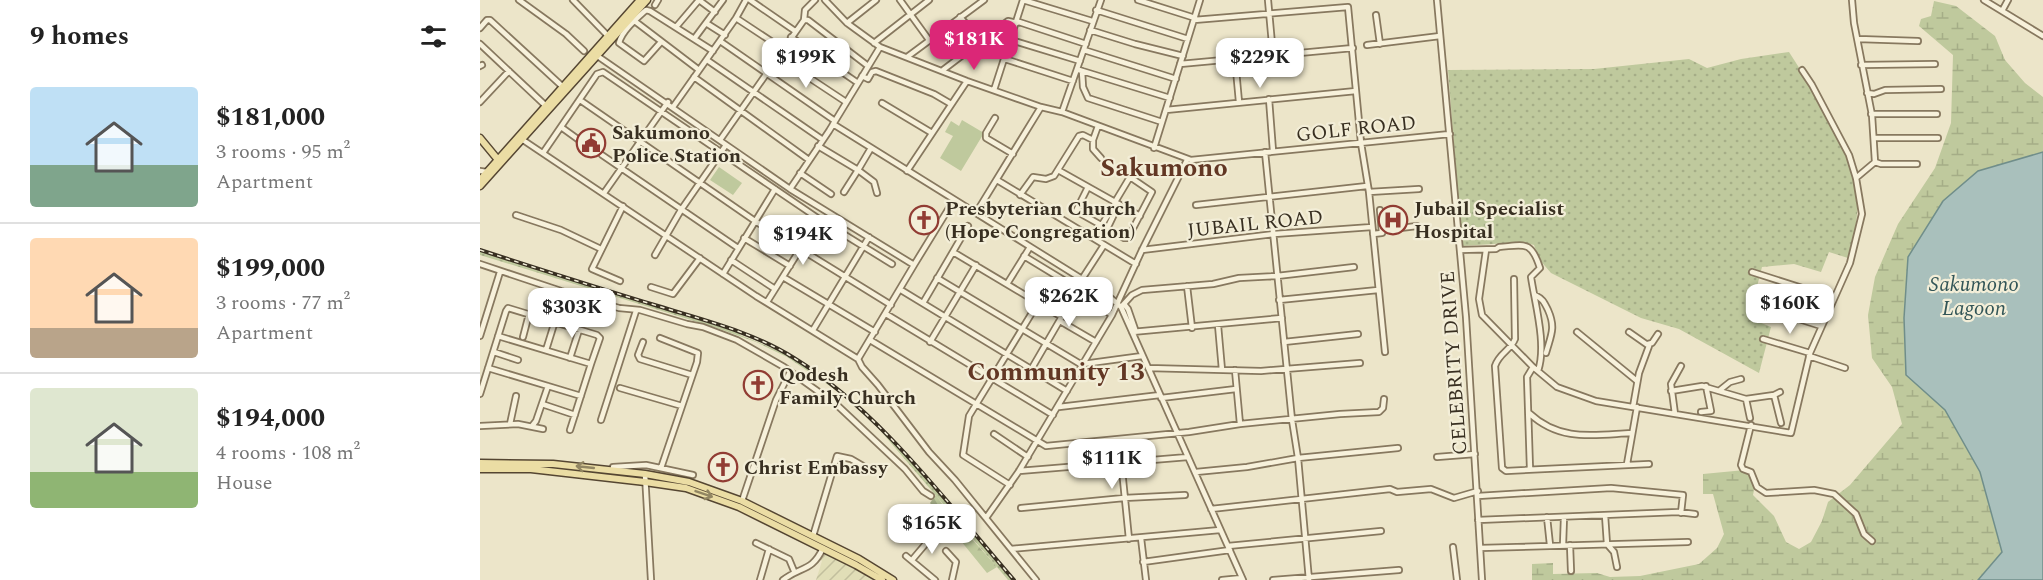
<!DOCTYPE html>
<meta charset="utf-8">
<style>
:root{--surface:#fff;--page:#f6f6f6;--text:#222;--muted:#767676;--line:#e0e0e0;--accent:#db2777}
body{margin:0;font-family:Spectral,serif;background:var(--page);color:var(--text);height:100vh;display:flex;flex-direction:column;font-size:22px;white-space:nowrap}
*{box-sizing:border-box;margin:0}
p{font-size:20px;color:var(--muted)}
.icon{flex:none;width:33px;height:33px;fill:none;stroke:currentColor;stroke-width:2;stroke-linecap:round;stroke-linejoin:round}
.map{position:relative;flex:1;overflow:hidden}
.details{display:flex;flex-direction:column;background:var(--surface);width:480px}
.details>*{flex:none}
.price{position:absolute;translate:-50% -51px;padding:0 14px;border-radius:12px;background:#fff;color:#222;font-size:20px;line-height:39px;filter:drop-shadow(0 2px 3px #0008)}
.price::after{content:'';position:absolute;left:50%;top:36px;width:18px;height:14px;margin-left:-9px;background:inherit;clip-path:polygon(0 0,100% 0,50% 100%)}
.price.selected{background:var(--accent);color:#fff}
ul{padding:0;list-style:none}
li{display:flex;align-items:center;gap:18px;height:150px;padding:0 30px}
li+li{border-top:2px solid var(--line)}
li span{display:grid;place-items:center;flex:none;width:168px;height:120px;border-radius:6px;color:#555}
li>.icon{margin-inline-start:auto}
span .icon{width:72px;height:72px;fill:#fffc;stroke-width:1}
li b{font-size:26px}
h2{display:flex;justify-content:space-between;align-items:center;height:72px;padding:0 30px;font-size:26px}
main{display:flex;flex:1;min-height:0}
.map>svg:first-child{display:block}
.farmland{fill:url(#farmland-furrows)}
.grass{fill:url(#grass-dots)}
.forest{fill:url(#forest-firs)}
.wetland{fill:url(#wetland-marsh)}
.green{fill:#bfc99d}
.water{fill:#a9c0bc;stroke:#708e8a;stroke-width:1.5}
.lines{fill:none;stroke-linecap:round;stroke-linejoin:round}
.minor-casing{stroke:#87785f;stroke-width:8}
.major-casing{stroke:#554632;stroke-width:9}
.minor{stroke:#f7f1db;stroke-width:4.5}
.major{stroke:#ebdda4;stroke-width:6}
.rail-casing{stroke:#382f21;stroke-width:4}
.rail{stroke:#f3eed8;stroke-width:1.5;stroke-dasharray:4.5;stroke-linecap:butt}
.oneway{stroke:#928662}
.labels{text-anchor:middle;stroke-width:4.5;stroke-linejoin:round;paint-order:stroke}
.street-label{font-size:20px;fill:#382f21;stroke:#f3eed8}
.poi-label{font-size:20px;font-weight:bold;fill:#382f21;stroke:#f3eed8;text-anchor:start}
.water-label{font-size:21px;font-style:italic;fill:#325557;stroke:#f3eed8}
.district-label{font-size:26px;font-weight:bold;fill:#623724;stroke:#f3eed8}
</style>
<main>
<section class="details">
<h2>9 homes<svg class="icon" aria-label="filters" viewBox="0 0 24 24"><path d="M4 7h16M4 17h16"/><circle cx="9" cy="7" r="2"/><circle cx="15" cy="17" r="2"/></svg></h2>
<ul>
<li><span style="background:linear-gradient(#bfe0f5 65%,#7fa58c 0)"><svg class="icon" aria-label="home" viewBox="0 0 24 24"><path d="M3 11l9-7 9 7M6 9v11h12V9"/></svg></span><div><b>$181,000</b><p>3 rooms · 95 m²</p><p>Apartment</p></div></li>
<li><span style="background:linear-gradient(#ffd9b3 75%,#b9a48a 0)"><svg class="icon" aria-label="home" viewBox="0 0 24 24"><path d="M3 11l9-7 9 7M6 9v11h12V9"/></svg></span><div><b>$199,000</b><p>3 rooms · 77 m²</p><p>Apartment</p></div></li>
<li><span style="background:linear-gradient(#dfe7d0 70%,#8fb573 0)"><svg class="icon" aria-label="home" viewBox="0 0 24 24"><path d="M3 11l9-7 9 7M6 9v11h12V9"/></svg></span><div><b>$194,000</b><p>4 rooms · 108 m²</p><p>House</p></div></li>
</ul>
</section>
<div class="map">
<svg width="1563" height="580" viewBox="0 0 1563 580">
<defs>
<pattern id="farmland-furrows" width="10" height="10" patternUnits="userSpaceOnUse" patternTransform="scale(1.5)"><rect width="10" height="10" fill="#e1deb7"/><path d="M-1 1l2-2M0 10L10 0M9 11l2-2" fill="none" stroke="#c2bf9d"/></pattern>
<pattern id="grass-dots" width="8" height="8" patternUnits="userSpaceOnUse" patternTransform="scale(1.5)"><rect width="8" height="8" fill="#bfc99d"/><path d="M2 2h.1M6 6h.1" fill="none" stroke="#a5ad87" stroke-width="1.8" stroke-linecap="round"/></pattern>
<pattern id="forest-firs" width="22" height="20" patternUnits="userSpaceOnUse" patternTransform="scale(1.5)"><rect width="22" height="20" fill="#bfc99d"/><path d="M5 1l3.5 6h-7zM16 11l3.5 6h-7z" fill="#a5ad87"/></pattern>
<pattern id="wetland-marsh" width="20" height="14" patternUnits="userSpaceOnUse" patternTransform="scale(1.5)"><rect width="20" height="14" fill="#bfc99d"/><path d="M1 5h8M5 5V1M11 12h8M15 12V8" fill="none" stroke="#a5ad87"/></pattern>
</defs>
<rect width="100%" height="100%" fill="#ece5c9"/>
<!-- farmland -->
<path class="farmland" d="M345,552L353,556L395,580H336L342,561L340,559Z"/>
<!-- grass -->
<path class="grass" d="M1309,52C1332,87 1372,153 1377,194C1379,216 1374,237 1368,258L1349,252L1341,272L1314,264L1282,267L1269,318L1291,327L1279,373L1199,329L1161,318L1071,273L1059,259L1054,245L1043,242L982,246L968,70L1114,69L1209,59L1227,68L1261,59Z
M0,251L260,333V335C295,348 327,364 357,387C379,403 398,424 416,444C457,488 494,535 533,580H528L399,429L363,395L307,357L276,342L237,328L0,255Z"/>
<!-- forest -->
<path class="forest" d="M456,495L467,511L517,567L507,573L450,503Z"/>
<!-- wetland -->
<path class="wetland" d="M1454,1L1476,6L1515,36L1525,60L1545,83L1563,97V152L1498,171L1428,257L1424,318L1426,375L1465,410L1500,472L1522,552L1498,580H1052V564L1073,563V574L1117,573L1130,577L1160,576L1219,564L1237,548L1244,534L1233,494H1223V474L1265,470C1272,478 1276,484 1273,495L1294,516L1306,542L1319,549L1331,542L1342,521L1348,502L1370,485L1422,424L1412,387L1392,358L1388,315L1395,277L1418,224L1455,168L1471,123L1473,55L1439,26L1441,19L1451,16Z"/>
<!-- green -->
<path class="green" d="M482,120L504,133L481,171L460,158L473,136L465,132L471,121L479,126Z
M239,167L262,183L253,195L230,180Z"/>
<!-- water -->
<path class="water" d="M1563,152V580H1498L1522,552L1500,472L1465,410L1426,375L1424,318L1428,257L1463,201L1498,171Z"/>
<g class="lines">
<!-- minor casing -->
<g class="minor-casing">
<path id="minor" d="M39,0L86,34L104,51
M93,0L128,36
M219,0L235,12
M270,0L315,31
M345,0L367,23L400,47L487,81L561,107L582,112L711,160L970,134
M420,0L449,40
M543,0L612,21
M658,0L715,18
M788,0L793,55
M957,0L986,317L1002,580
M1372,0L1374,23L1392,115L1395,162L1376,178
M1504,0L1563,36
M175,5L178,0
M616,10L708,39
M1522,11L1528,0
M896,15L900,44
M480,17L501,41L528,21L537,23
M256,18L303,49
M152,19L219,70
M324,20L325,10L335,0
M714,20L868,7L881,143L889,192L905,352
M539,22L606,44
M226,23L245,35
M367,23L396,0
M196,27L219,0
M0,28L7,20H10L83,87
M610,30L655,44L703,56
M311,37L378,83
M214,39L243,0
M1378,39L1438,41
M531,40L600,61
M240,41L355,121
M181,42L164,61L139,43C142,31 156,19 166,10L170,11L233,51
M394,43L449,0
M0,44L66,106
M887,45L960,36
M604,50L696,79
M116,55L310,189L434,265L469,208L479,204
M298,57L366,102
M427,57L504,0
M525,59L593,81
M755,59L759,102
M227,60L343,140
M700,64L873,48
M1381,65L1455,64
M0,66L2,65
M463,70L501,41
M599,70L690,98
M602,71L603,87L608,98L682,122
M382,76L388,79L392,72L396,71L454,94L471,104
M214,77L329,160
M514,90L543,0
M1387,93L1394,94L1405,90L1461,89
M789,99L793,151
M100,100L275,221L411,305
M0,102L29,71
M402,103L452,133
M193,107L256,18L266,0
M686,110L876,91
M582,112L621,0
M1391,114H1457
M515,118L506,133V138L533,154
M353,124L626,294L641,307L763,580
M81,127L99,140
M1394,138H1458
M43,140L276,296L378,359
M240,140L324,20H328L388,66
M613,140V149L621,158
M338,146L378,170L391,148
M674,148L720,0
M785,152L812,420L818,458L829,580
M63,153L117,74L123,72L339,219L412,264
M122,155L258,248
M1395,162L1401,164H1437
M578,170L660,216
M0,171L7,172
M427,171L487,81
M320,173L351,194
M517,180L656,264
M608,187L596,211L644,238H648L672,192L650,177L635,202
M310,189L349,131L400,47
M364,192L378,170L394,182L397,193
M889,192L939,189
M124,193L188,102
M540,195L553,177L566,179L574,176L599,136L603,135L613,140L618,126
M716,205L887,186
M900,210L902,233
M496,213L561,107
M36,215L81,230L121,249
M621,226L636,202
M627,229L639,204
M893,234L902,233L904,230L937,226
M264,238L310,266
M662,250L794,234L892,227
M980,250L1016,249L1019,247C1045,245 1051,240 1060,268L1051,277C1055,304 1067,345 1058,371
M1006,250L999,299L1002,315L1053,367L1077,387L1116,401L1311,433L1330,353L1370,263L1382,214L1376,178L1369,155L1332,85L1322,70
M473,252L582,317
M175,255L201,210L246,145
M544,256L590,284
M251,260L295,289
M0,264L81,291L139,308L160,310L207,324L223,327L257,340L304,367L357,405L425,469L443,491L451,496
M1272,272L1341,294L1352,300
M243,274L295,189
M303,277L395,332
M457,278L602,365
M602,279L624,245
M1034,279L1035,339C1031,350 1019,353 1015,366L1022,468L1026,471L1169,464
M140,281L112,269L143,206
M527,284L550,247
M707,286L712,328
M171,287L193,294L220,258
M421,290L587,391
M1055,295C1063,299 1064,302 1068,310C1076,328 1071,335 1066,353
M799,300L898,290
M287,302L339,219
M443,303L488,226
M644,304L648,309L656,332
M641,307L652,295L662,290L733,284L759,278L797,276L874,267
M1300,313L1341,326
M406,314L573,415
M580,321L616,342
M738,325L742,370
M333,330L389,237
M652,332L802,318
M1097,332L1157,381
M1149,332L1169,346L1159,373L1153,407
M0,336L20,272
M43,337L49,314
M180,338L218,353L217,362L181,468
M1283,339L1330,353
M390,340L566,446L709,432L760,424L860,414L899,412L903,408L904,399
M163,342L158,355L160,359L212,375
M450,342L496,265
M804,342L878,334
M1168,344L1172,343L1178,334
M66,350L84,292
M14,352L38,360
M1329,356L1365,368
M90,358L99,330
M378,359L382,367L398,385L449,452L475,480L556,580
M378,359L434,265
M603,364L662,356
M8,368L101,396
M552,368L595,294H599L632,315
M668,368L781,371L880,363
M755,370L760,424
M140,388L202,406
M1240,390L1250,382L1261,379
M1191,391L1222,386L1266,399L1294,395L1300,392
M0,394C9,366 17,339 26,311L28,308L117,335L120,338L111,364L18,336
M1294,395L1301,423
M681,398L756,389
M1266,399L1270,418
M62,404L95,415
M579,407L680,395
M1221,412L1231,411L1226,386
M1049,413C1080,442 1113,435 1151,433
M1195,414L1191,384L1201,366
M121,420L156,311
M30,424L36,396
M1271,425L1261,465L1263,469L1271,472L1277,487L1286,493L1334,490L1354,494L1376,514L1384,534L1392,541
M0,426L38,424L63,429
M52,426L56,421L68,386
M90,430L111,364
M514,434L548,457
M639,440L649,539
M957,457L995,454
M1147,464L1157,407
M1050,469L1047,377L1053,367
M133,470V467L166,465L213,475
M539,471L708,457
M716,472L767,467L818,458L918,448
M165,474L171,580
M530,485L483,455L489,416L558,303
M998,496L1131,488L1203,495L1201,513
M262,501L296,400L310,372
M541,508L644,498L705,495
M731,509L910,489L917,492L951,489L974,498L998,491
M1125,515L1127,544L1134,552L1137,567
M1067,517L1070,545
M506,518L539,471L632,315L662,250L707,160
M998,520L1198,512L1215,514
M333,536L357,456L371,459L383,466
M661,538L666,580
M276,543L309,559L314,571
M1083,545L1084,517
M1090,545L1091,571
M748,546L901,531
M973,547L977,580
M1000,548L1208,542
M531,549L740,530
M466,551L476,562L472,580
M426,556L455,580
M432,560L454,534
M663,562L750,550
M280,580L289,549
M303,580C321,566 332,572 343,548
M742,580L762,578
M793,580L919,570"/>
</g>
<!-- major casing -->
<g class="major-casing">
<path id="major" d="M0,138L19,161
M0,180L160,0
M0,186L167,0
M0,463L73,464L165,474L209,482L262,501L379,559L413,580
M0,469H51L165,482L206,488L259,507L376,565L402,580"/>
</g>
<!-- minor -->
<use href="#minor" class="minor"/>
<!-- major -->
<use href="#major" class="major"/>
<!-- rail casing -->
<g class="rail-casing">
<path id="rail" d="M0,250C59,269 118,288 178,306C223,320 273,332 314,358C400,411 468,504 534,580"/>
</g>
<!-- rail -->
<use href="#rail" class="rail"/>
</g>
<!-- one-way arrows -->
<defs><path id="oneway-shaft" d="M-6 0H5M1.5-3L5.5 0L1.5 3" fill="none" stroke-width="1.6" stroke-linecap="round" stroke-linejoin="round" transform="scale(1.5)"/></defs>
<g class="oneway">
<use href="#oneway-shaft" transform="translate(105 467) rotate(-174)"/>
<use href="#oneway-shaft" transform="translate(224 494) rotate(19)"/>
</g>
<!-- icons -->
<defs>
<g id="civic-ring" transform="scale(1.5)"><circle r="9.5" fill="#f3eed8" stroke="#913c33" stroke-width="1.5"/><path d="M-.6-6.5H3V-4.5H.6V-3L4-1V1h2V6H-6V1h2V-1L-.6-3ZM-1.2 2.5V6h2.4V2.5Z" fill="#913c33"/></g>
<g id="church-ring" transform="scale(1.5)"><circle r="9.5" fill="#f3eed8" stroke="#913c33" stroke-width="1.5"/><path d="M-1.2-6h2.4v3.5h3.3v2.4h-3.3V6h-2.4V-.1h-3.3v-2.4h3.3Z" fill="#913c33"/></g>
<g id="hospital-ring" transform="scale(1.5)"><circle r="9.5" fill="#f3eed8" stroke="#913c33" stroke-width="1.5"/><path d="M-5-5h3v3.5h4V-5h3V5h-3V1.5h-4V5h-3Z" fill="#913c33"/></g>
</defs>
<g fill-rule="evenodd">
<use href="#civic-ring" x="111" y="143"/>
<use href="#church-ring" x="444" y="220"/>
<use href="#hospital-ring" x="913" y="220"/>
<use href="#church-ring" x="278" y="385"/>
<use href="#church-ring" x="243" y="467"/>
</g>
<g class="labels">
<!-- street labels -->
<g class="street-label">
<text transform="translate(876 128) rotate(-6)" y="7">GOLF ROAD</text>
<text transform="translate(775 223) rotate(-6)" y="7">JUBAIL ROAD</text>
<text transform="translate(973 363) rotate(-94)" y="7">CELEBRITY DRIVE</text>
</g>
<!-- poi labels -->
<g class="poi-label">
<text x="132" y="139">Sakumono<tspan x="132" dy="23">Police Station</tspan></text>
<text x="465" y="215">Presbyterian Church<tspan x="465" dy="23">(Hope Congregation)</tspan></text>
<text x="934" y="215">Jubail Specialist<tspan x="934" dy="23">Hospital</tspan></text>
<text x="299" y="381">Qodesh<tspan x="299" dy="23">Family Church</tspan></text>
<text x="264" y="474">Christ Embassy</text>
</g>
<!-- water labels -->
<g class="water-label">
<text x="1494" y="291">Sakumono<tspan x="1494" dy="24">Lagoon</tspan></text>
</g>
<!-- district labels -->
<g class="district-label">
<text x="684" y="176">Sakumono</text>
<text x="576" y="380">Community 13</text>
</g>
</g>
</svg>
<b class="price selected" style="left:494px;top:71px">$181K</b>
<b class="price" style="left:326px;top:89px">$199K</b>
<b class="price" style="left:780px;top:89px">$229K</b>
<b class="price" style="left:323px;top:266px">$194K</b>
<b class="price" style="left:589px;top:328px">$262K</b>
<b class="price" style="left:1310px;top:335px">$160K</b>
<b class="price" style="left:92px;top:339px">$303K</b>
<b class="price" style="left:632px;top:490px">$111K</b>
<b class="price" style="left:452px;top:555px">$165K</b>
</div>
</main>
